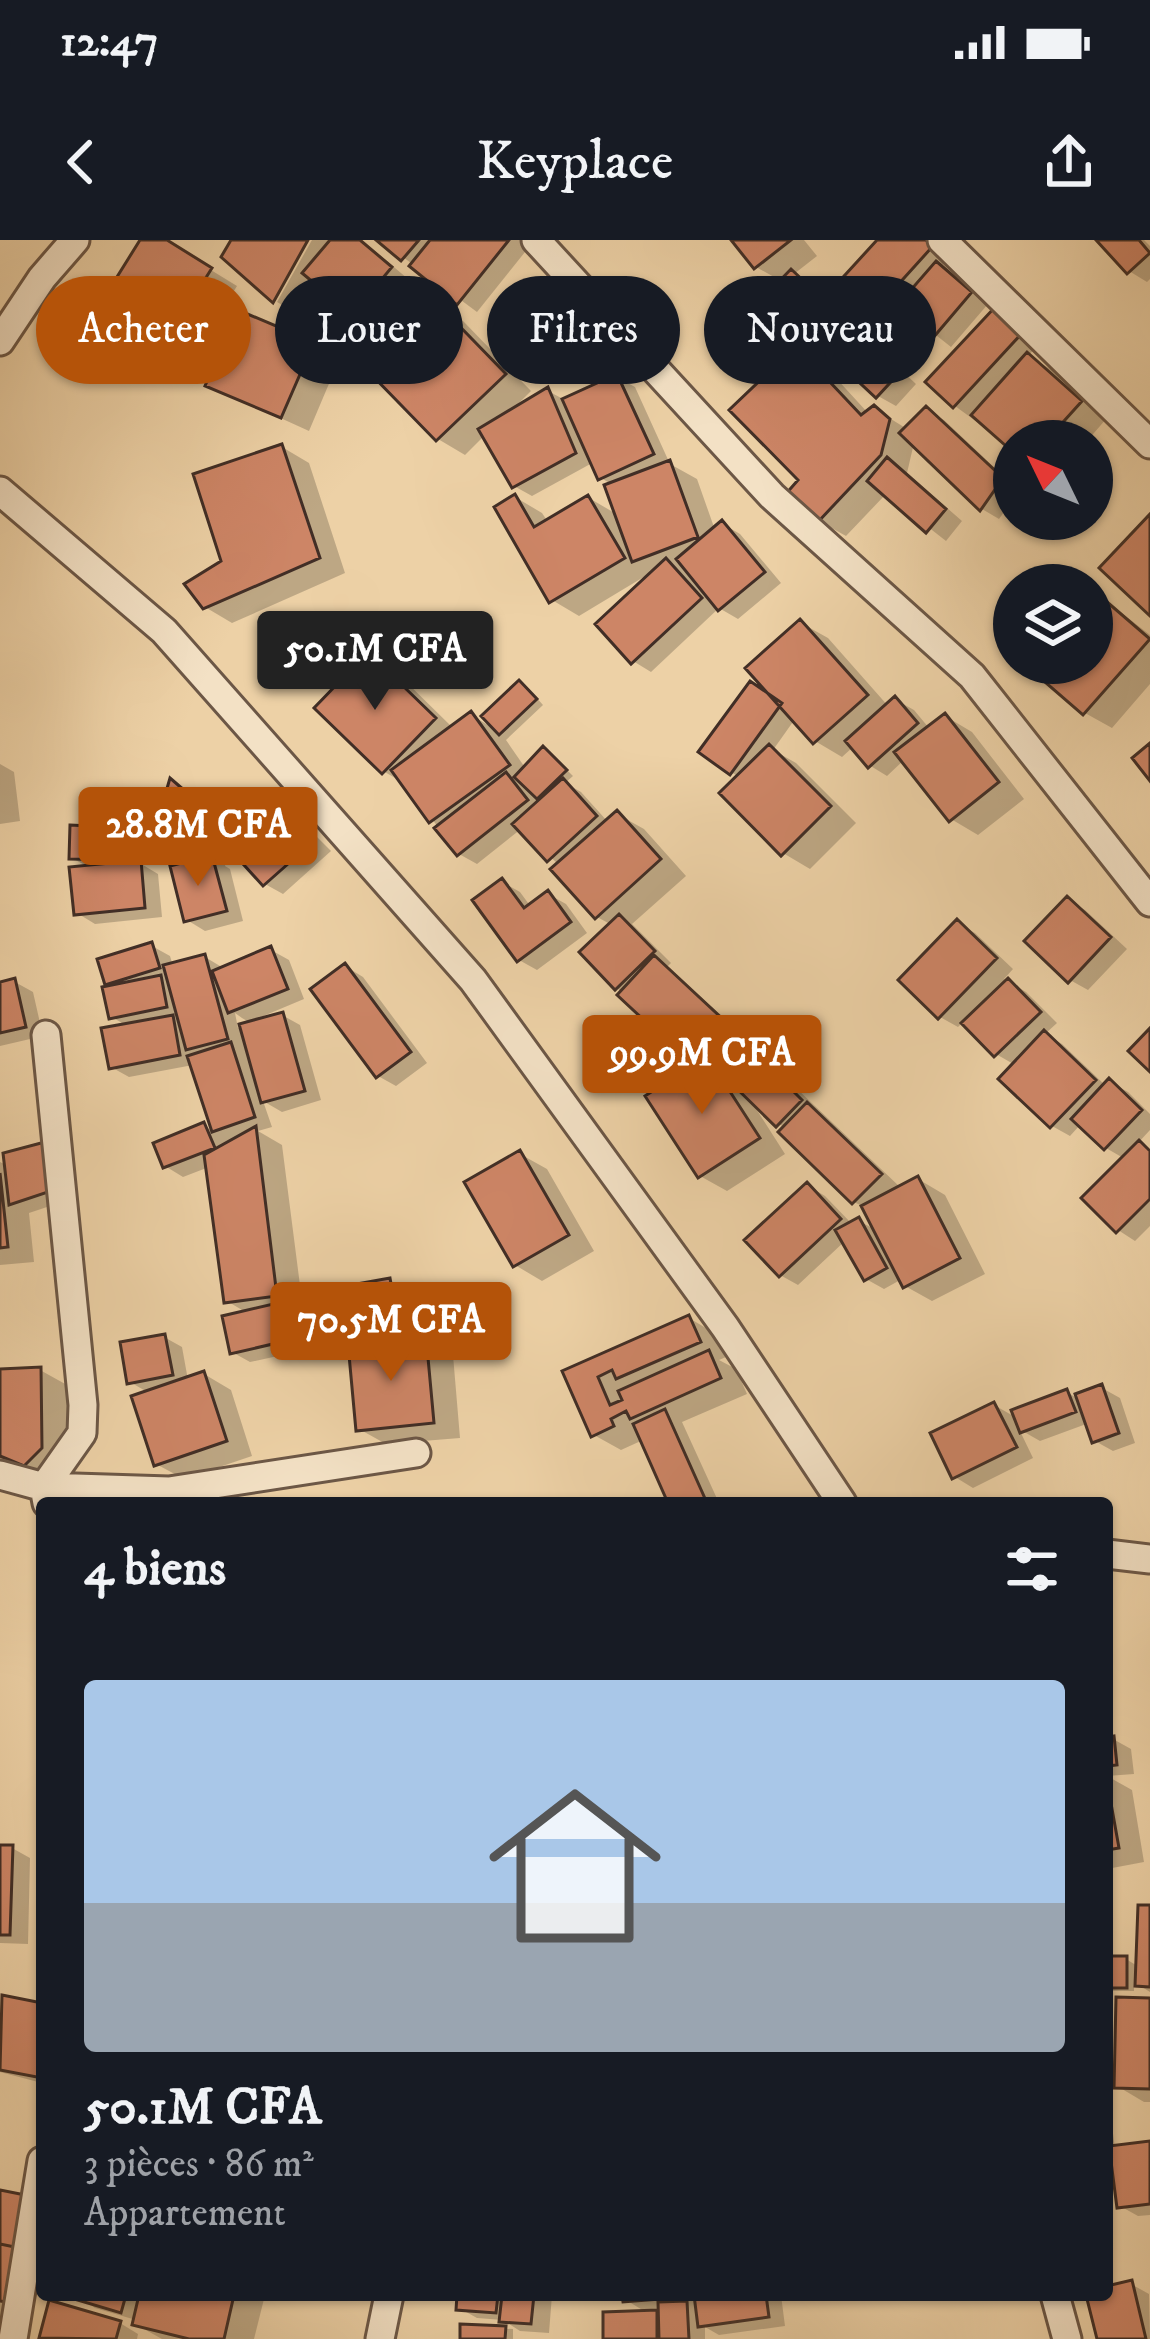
<!DOCTYPE html>
<html lang="fr">
<meta charset="utf-8">
<style>
:root{--surface:#171b24;--page:#242831;--text:#f1f3f6;--muted:#9ea1a6;--accent:#b45309}
body{margin:0;font-family:"IM FELL DW Pica",serif;background:var(--page);color:var(--text);height:100vh;display:flex;flex-direction:column;font-size:45px;white-space:nowrap}
*{box-sizing:border-box;margin:0}
p{font-size:39px;color:var(--muted)}
.icon{flex:none;width:66px;height:66px;fill:none;stroke:currentColor;stroke-width:2;stroke-linecap:round;stroke-linejoin:round}
.map{position:relative;flex:1;overflow:hidden}
.side{position:absolute;left:36px;top:1257px;width:1077px;height:804px;display:flex;flex-direction:column;background:var(--surface);border-radius:12px;box-shadow:0 3px 9px #0004}
.side>*{flex:none}
.top-card{position:absolute;left:36px;top:36px;width:1080px;height:108px;display:flex;gap:24px}
.needle{width:78px;rotate:313deg}
.controls{position:absolute;left:993px;top:180px;display:grid;gap:24px}
.controls a{display:grid;place-items:center;width:120px;height:120px;border-radius:50%;background:var(--surface);box-shadow:0 3px 9px #0004;font-size:60px}
.price{position:absolute;translate:-50% -102px;padding:0 27px;border-radius:12px;background:var(--accent);color:#fff;font-size:39px;line-height:78px;filter:drop-shadow(0 3px 6px #0008)}
.price::after{content:'';position:absolute;left:50%;top:72px;width:36px;height:27px;margin-left:-18px;background:inherit;clip-path:polygon(0 0,100% 0,50% 100%)}
.price.current{background:#222;color:#fff}
ul{padding:0;list-style:none}
li{display:grid;align-content:center;gap:24px;height:636px;padding:0 48px}
li span{display:grid;place-items:center;height:372px;border-radius:12px;color:#555}
li>.icon{margin-inline-start:auto}
span .icon{width:216px;height:216px;fill:#fffc;stroke-width:1}
li b{font-size:51px}
h2{display:flex;justify-content:space-between;align-items:center;height:144px;padding:0 48px;font-size:51px}
.tag{padding:0 42px;border-radius:54px;background:var(--surface);box-shadow:0 3px 9px #0004;font-size:42px;line-height:108px}
.tag.current{background:var(--accent);color:#fff}
.status{display:flex;justify-content:space-between;align-items:center;height:84px;padding:0 60px;background:var(--surface);direction:ltr}
.status svg{height:33px;fill:currentColor}
header{display:flex;justify-content:space-between;align-items:center;height:156px;padding:0 48px;background:var(--surface);font-size:54px;font-weight:600}
.map>svg:first-child{display:block}
.shadow{fill:#0003;fill-rule:evenodd}
.building{fill:#cd8566;stroke:#412e26;stroke-width:3}
.lines{fill:none;stroke-linecap:round;stroke-linejoin:round}
.minor-casing{stroke:#6c5746;stroke-width:33}
.minor{stroke:#f3e1c5;stroke-width:27}
</style>
<div class="status"><b>12:47</b><svg viewBox="0 0 49 12"><path d="M0 12V9h3v3zM5 12V6h3v6zM10 12V3h3v9zM15 12V0h3v12zM26 1h20v11H26zM47 4h2v5h-2z"/></svg></div>
<header><svg class="icon" aria-label="back" viewBox="0 0 24 24"><path d="M15 5l-7 7 7 7"/></svg>Keyplace<svg class="icon" aria-label="share" viewBox="0 0 24 24"><path d="M12 15V3M7 8l5-5 5 5M5 13v7h14v-7"/></svg></header>
<div class="map">
<svg width="1150" height="2099" viewBox="0 0 1150 2099">
<rect width="100%" height="100%" fill="#edd1a6"/>
<filter id="stains"><feTurbulence type="fractalNoise" baseFrequency=".00167" numOctaves="4"/><feColorMatrix values="0 0 0 0 .2 0 0 0 0 .09 0 0 0 0 .02 0 0 0 .5 -.17"/></filter>
<radialGradient id="worn" r=".72"><stop offset=".6" stop-color="#630" stop-opacity="0"/><stop offset="1" stop-color="#630" stop-opacity=".3"/></radialGradient>
<!-- shadow -->
<path class="shadow" d="M144,0H162L237,46L184,130L96,76Z
M312,0H362L408,39L372,82L320,43L301,76L277,62Z
M380,0H521L529,7L477,72Z
M735,0H804L817,16L794,34L827,60L881,0H929L949,18L941,27L988,64L951,107L903,69L872,103L916,144L896,166L878,156L783,42L756,27Z
M1101,0H1144L1150,6V39L1147,42L1129,31Z
M436,65L463,81L531,151L512,170L548,151L565,160L617,137L635,147L670,224L697,239L715,290L723,284L740,294L781,343L738,379L719,368L651,432L633,421L647,335L579,376L552,360L515,257L542,273L548,282L589,258L618,275L613,245L601,238L594,222L532,256L514,246L485,195L465,215L438,199Z
M997,69L1040,103L1028,116L1054,131L1107,178L1087,201H1014V209L955,166Z
M313,105L339,120L309,191L208,145Z
M797,109L824,125L868,173L875,169L907,189L926,170L944,180L1014,246V258L999,279L982,269L914,203L907,233L962,281L946,301L886,254L846,296L819,281L802,239Z
M282,207L309,223L345,333L232,383L205,367Z
M1092,350L1150,395V444L1112,488L1085,473L1027,423H1092Z
M801,383L828,398L889,467L896,460L914,470L929,488L945,476L972,492L1024,559L978,595L951,579L904,520L887,536L869,525L853,507L842,517L815,501L795,479L773,510L796,523L856,583L810,629L783,613L739,537L731,532L774,458Z
M369,416L395,431L453,488L471,475L493,488L520,443L528,448L543,465L506,500L526,529L544,510L552,515L573,536L565,543L581,552L608,582L617,574L644,589L686,636L632,684L671,723L667,727L743,795L716,824L736,836L755,816L773,826L901,948L918,939L945,955L985,1034L932,1061L905,1046L902,1039L884,1049L866,1039L845,1001L798,1045L780,1035L807,945L825,956L852,984L859,981L878,991L866,968L854,962L786,889L753,864L785,914L727,951L700,936L699,824L617,748L612,685L597,677L559,625L521,589L477,624L459,614L404,543L383,531Z
M0,524L14,532L20,581L0,584Z
M172,543L200,562L219,566L237,576L225,626L230,629L243,681L205,691L187,680L191,624L171,620L153,610Z
M296,582L313,593L331,611L283,654L265,644Z
M126,591L144,601L143,625L158,634L162,677L95,684L77,673L90,628L72,618Z
M502,642L520,652L531,667L548,654L566,664L587,693L537,730L519,720Z
M1068,660L1085,670L1127,709L1088,750L1070,740Z
M957,683L975,693L1013,729L1004,739L1026,752L1057,783L1045,794L1062,804L1106,846L1110,842L1128,852L1150,874V890L1138,903L1150,910V986L1135,1001L1118,990L1125,919L1106,908L1081,884L1070,896L1052,886L1002,839L1015,825L996,814L964,781L958,787L940,777Z
M152,706L170,716L173,726L205,717L225,729L271,710L289,720L304,759L261,777L262,781L282,775L300,785L321,860L282,872L263,861L272,887L258,891L282,905L302,1061L312,1058L324,1066L389,1041L407,1052L415,1093L383,1098L384,1103L426,1099L453,1115L460,1198L386,1204L359,1189L351,1104L336,1098L337,1103L250,1122L232,1112L247,1073L227,1061L209,927L183,937L165,926L204,886L215,892L193,825L129,837L111,827L127,786L112,777L115,747L107,743ZM235,773L242,778L252,784L238,788Z
M345,726L363,737L427,823L396,846L378,836Z
M15,742L33,752L43,796L0,806V745Z
M520,914L547,929L594,1011L542,1041L515,1025Z
M6,915L65,961L29,973L34,1022L0,1025V922L8,926Z
M689,1078L716,1094L726,1117L719,1120L736,1129L747,1154L682,1182L719,1263H672L643,1200L621,1210L594,1195L566,1133Z
M164,1097L182,1107L188,1140L204,1134L231,1150L252,1216L184,1239L156,1224L149,1153L130,1142Z
M40,1130L67,1145L68,1224L53,1239L0,1219V1132Z
M1102,1148L1120,1158L1135,1203L1113,1211L1095,1201L1089,1183L1040,1201L1019,1189L1033,1218L973,1248L955,1237L994,1165L1017,1178L1067,1152L1075,1157Z
M1113,1499L1131,1509L1134,1534L1107,1536L1132,1550L1144,1622L1107,1629V1500Z
M0,1608H12L30,1618L28,1704L0,1703Z
M1150,1668V1752L1134,1742V1751H1107V1719H1126L1139,1727Z
M1150,1761V1862H1144L1117,1846Z
M42,1766V1843L0,1832V1774Z
M1107,1847L1115,1909L1150,1904V1975L1138,1976L1120,1966L1116,1936L1107,1937Z
M0,1953L29,1959L5,2068L30,2082L26,2099H0Z
M1131,2044L1149,2054L1150,2099H1100L1089,2055H1107V2049Z
M78,2055H265L254,2099H162L135,2084L136,2080L95,2068Z
M348,2055H397L394,2065Z
M460,2055H552L549,2093L520,2091L503,2080L477,2078L459,2068Z
M625,2055H781L785,2086L719,2095L705,2087V2099H606L649,2074L626,2060Z
M51,2064L120,2083L138,2094L137,2099H46L42,2097Z
M463,2087L513,2089V2099H463Z"/>
<!-- building -->
<path class="building" d="M140,0H167L212,28L156,117L92,77Z
M231,0H308L273,63L221,17Z
M330,0H360L392,27L352,75L302,33Z
M376,0H419L401,21Z
M430,0H509L457,65L409,26Z
M731,0H791L754,29Z
M877,0H926L933,6L857,90L824,58Z
M1096,0H1139L1150,13L1127,34Z
M936,21L972,52L932,99L896,67Z
M791,29L900,132L876,158L766,55Z
M436,62L506,134L436,201L366,129Z
M996,66L1024,91L953,168L925,142Z
M238,70L314,102L281,178L205,146Z
M796,106L861,175L874,165L890,179L881,215L817,283L784,256L798,240L729,170Z
M1027,112L1082,161L1046,201H1014V213L971,175Z
M617,134L654,214L598,240L562,159Z
M548,147L576,213L512,248L478,189Z
M926,166L1003,238L980,271L899,193Z
M282,204L320,318L203,369L184,344L221,321L193,234Z
M887,217L946,269L926,293L867,241Z
M670,220L698,297L632,322L604,245Z
M515,254L534,287L588,255L625,318L549,363L494,267Z
M1150,274V376L1099,328Z
M722,280L765,332L718,371L676,319Z
M666,318L702,358L631,424L595,384Z
M1092,349L1150,399L1083,475L1023,423H1092Z
M800,379L868,455L813,504L745,428Z
M368,412L436,478L382,534L314,468Z
M519,440L537,459L499,495L481,476Z
M750,441L782,463L730,535L698,512Z
M895,456L918,483L868,528L845,501Z
M471,471L510,525L429,583L391,530Z
M945,473L999,542L949,582L894,512Z
M1150,503V541L1132,518Z
M769,504L831,566L781,616L719,553Z
M543,506L567,530L537,559L514,537Z
M506,532L528,560L457,616L434,588Z
M170,538L192,557L220,563L208,614L180,617L149,611Z
M563,538L597,576L547,622L512,584Z
M617,570L661,619L595,679L550,629Z
M295,579L315,600L263,646L244,625Z
M70,585L127,588L126,620L69,619Z
M212,615L227,671L184,682L170,626Z
M141,620L145,668L74,675L69,627Z
M502,638L524,668L548,650L571,682L517,722L472,660Z
M1067,656L1111,697L1068,743L1024,701Z
M619,674L655,711L615,750L579,712Z
M957,679L997,718L938,779L898,740Z
M152,702L160,728L105,745L97,719Z
M271,706L288,749L228,773L212,731Z
M205,714L228,799L186,810L163,725Z
M654,715L727,783L690,823L617,755Z
M345,723L411,812L376,838L310,749Z
M161,735L167,767L109,779L102,747Z
M15,738L26,787L0,793V742Z
M1008,738L1041,772L994,817L961,783Z
M283,772L305,851L261,863L239,784Z
M173,775L180,815L109,829L101,788Z
M1150,788V832L1128,811Z
M1044,790L1096,840L1050,888L998,839Z
M231,802L255,877L212,892L187,816Z
M754,812L802,860L776,887L727,839Z
M707,816L760,898L698,938L645,856Z
M1109,838L1142,870L1104,910L1071,879Z
M807,862L882,934L852,964L778,892Z
M204,882L215,908L163,928L153,903Z
M256,886L277,1056L224,1063L204,915Z
M1139,900L1150,911V959L1116,993L1081,958Z
M45,902L48,952L9,965L3,913Z
M520,910L569,995L513,1027L464,942Z
M0,933L8,1007L0,1008Z
M918,936L960,1018L903,1048L861,966Z
M807,942L841,979L779,1037L744,1000Z
M859,977L887,1028L864,1041L835,990Z
M390,1038L398,1084L326,1096L318,1051Z
M312,1055L320,1093L230,1114L222,1076Z
M689,1075L701,1102L616,1139L612,1130L598,1137L610,1165L622,1160L618,1151L709,1110L721,1138L630,1179L626,1171L611,1179L614,1186L591,1197L562,1131Z
M165,1094L173,1135L127,1144L120,1102Z
M426,1096L434,1183L356,1191L348,1104Z
M41,1127L42,1208L24,1226L0,1216V1129Z
M204,1131L227,1201L154,1226L131,1156Z
M1102,1144L1119,1193L1092,1203L1075,1154Z
M1067,1149L1076,1172L1020,1193L1011,1170Z
M994,1162L1017,1207L952,1239L930,1193Z
M665,1169L707,1263H668L633,1184Z
M1114,1496L1117,1525L1107,1526V1497Z
M1107,1541L1119,1608L1107,1610Z
M0,1605H13L10,1695H0Z
M1138,1665H1150V1747L1135,1746Z
M1107,1716H1127V1748H1107Z
M2,1755L42,1763V1838L0,1830Z
M1116,1757L1150,1758V1849L1114,1848Z
M1150,1901V1964L1117,1968L1109,1906Z
M0,1950L30,1956L19,2008L0,2004Z
M0,2004L24,2009L13,2063L0,2061Z
M1132,2040L1146,2099H1097L1086,2055H1107V2046Z
M75,2055H126L121,2073L74,2059Z
M139,2055H234L224,2099H189L132,2085Z
M457,2055H498L496,2073L456,2070Z
M502,2055H534L531,2084L499,2082Z
M622,2055H685V2057L623,2062Z
M694,2055H766L769,2077L698,2087Z
M49,2060L121,2081L116,2099L39,2098Z
M687,2061L689,2099H659L658,2062Z
M657,2070V2099H603V2072Z
M460,2084L506,2086L505,2099H460Z"/>
<g class="lines">
<!-- minor casing -->
<g class="minor-casing">
<path id="minor" d="M536,0L772,256L972,436L1150,662
M942,0L1150,204
M0,101L42,38L75,0
M0,251L164,391L473,740L725,1087L842,1263
M0,1235L44,1247L47,1263
M44,1247L82,1193L83,1165L46,795
M44,1247L169,1251L416,1213
M1107,1314L1150,1319
M1055,2055L1067,2099
M13,2099L42,1921
M380,2099L389,2055"/>
</g>
<!-- minor -->
<use href="#minor" class="minor"/>
</g>
<rect width="100%" height="100%" filter="url(#stains)"/>
<rect width="100%" height="100%" fill="url(#worn)"/>
</svg>
<div class="controls">
<a><svg class="needle" viewBox="-14 -14 28 28"><path d="M0-13l5 13h-10z" fill="#e53935"/><path d="M0 13l5-13h-10z" fill="#9ea1a6"/></svg></a>
<a><svg class="icon" aria-label="layers" viewBox="0 0 24 24"><path d="M12 4l9 5-9 5-9-5zM3 14l9 5 9-5"/></svg></a>
</div>
<b class="price current" style="left:375px;top:473px">50.1M CFA</b>
<b class="price" style="left:198px;top:649px">28.8M CFA</b>
<b class="price" style="left:702px;top:877px">99.9M CFA</b>
<b class="price" style="left:391px;top:1144px">70.5M CFA</b>
<div class="top-card">
<a class="tag current">Acheter</a>
<a class="tag">Louer</a>
<a class="tag">Filtres</a>
<a class="tag">Nouveau</a>
</div>
<section class="side">
<h2>4 biens<svg class="icon" aria-label="filters" viewBox="0 0 24 24"><path d="M4 7h16M4 17h16"/><circle cx="9" cy="7" r="2"/><circle cx="15" cy="17" r="2"/></svg></h2>
<ul>
<li><span style="background:linear-gradient(#a9c7e8 60%,#9aa5b1 0)"><svg class="icon" aria-label="home" viewBox="0 0 24 24"><path d="M3 11l9-7 9 7M6 9v11h12V9"/></svg></span><div><b>50.1M CFA</b><p>3 pièces · 86 m²</p><p>Appartement</p></div></li>
</ul>
</section>
</div>
